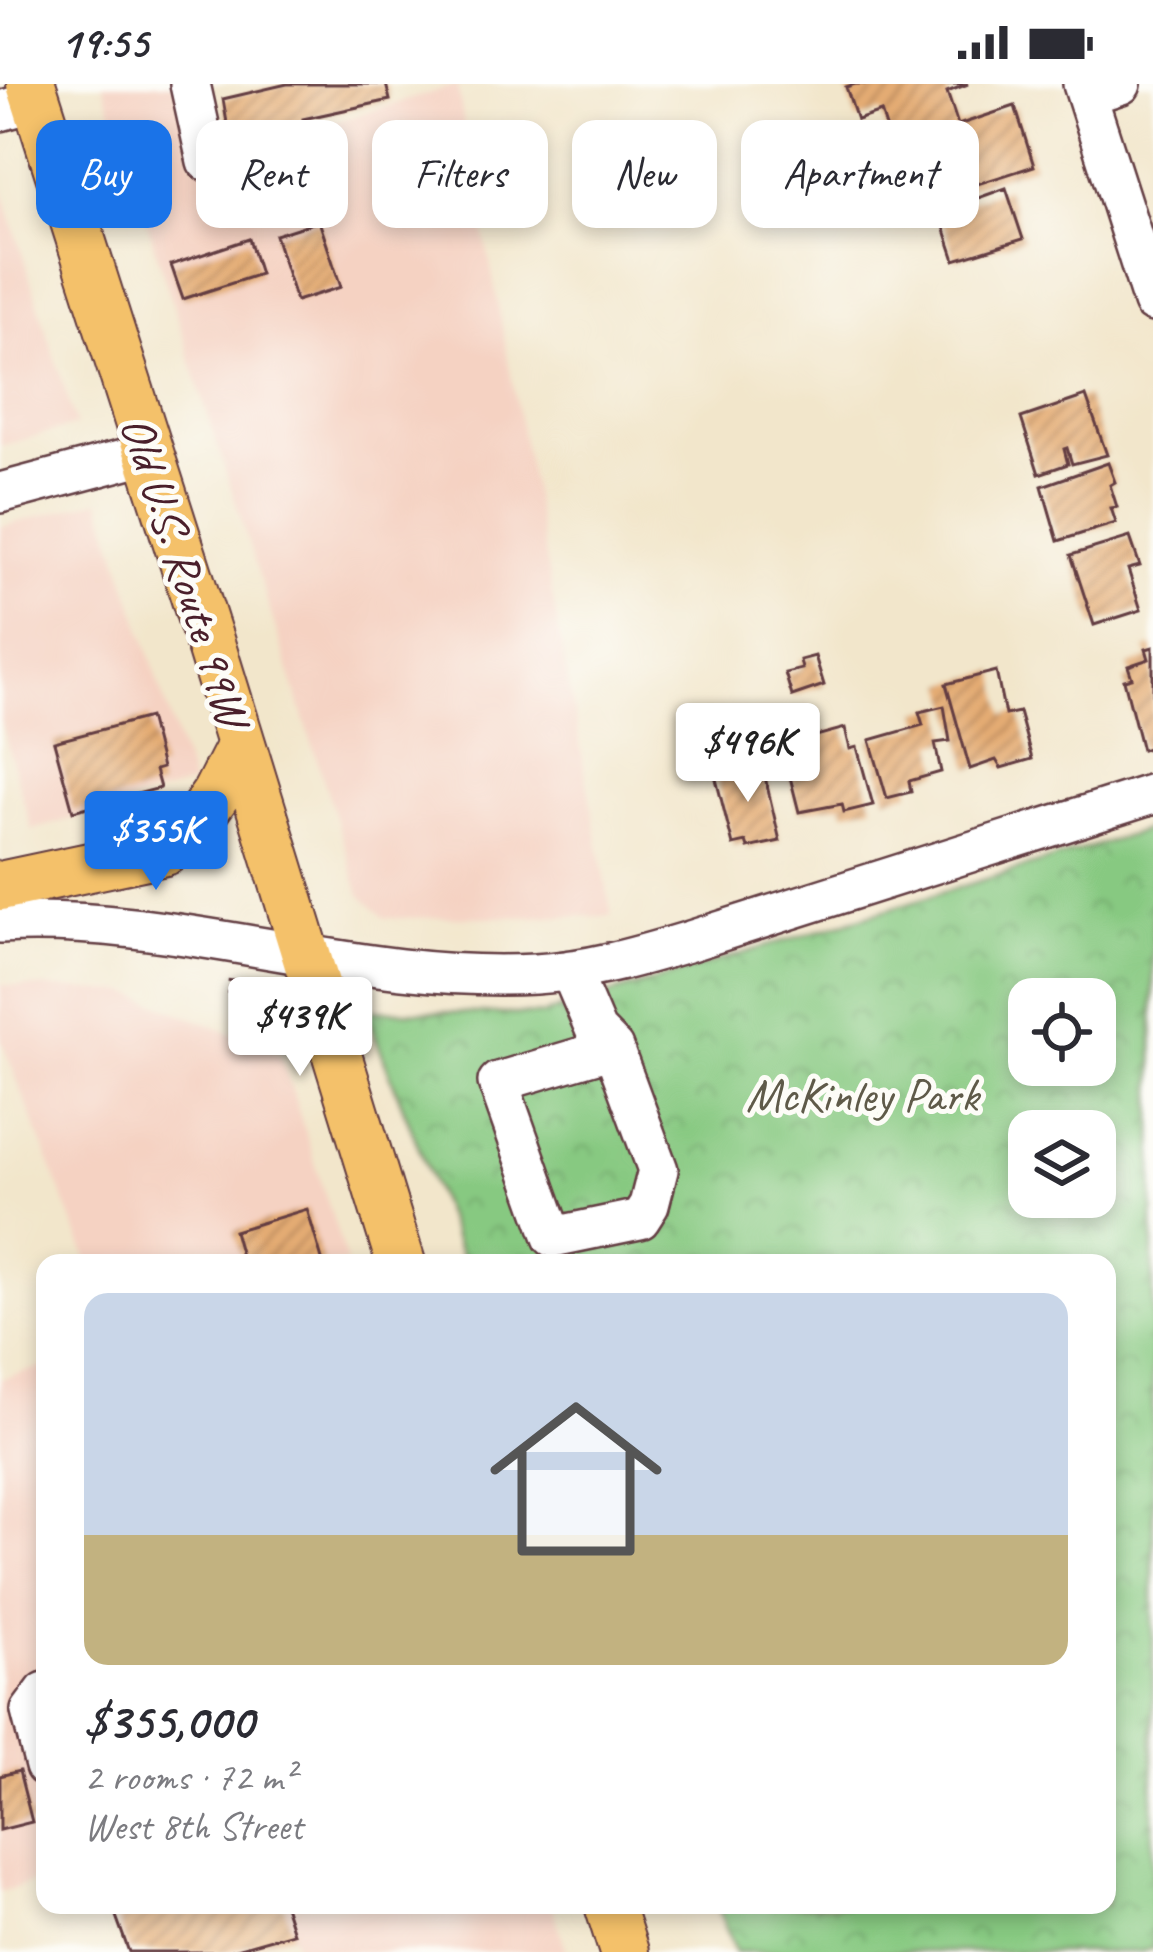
<!DOCTYPE html>
<meta charset="utf-8">
<style>
:root{--surface:#fff;--page:#f2f2f3;--text:#2b2b33;--muted:#7c7c81;--accent:#1a73e8}
body{margin:0;font-family:Caveat,sans-serif;background:var(--page);color:var(--text);height:100vh;display:flex;flex-direction:column;font-size:45px;white-space:nowrap}
*{box-sizing:border-box;margin:0}
p{font-size:39px;color:var(--muted)}
.icon{flex:none;width:66px;height:66px;fill:none;stroke:currentColor;stroke-width:2;stroke-linecap:round;stroke-linejoin:round}
.map{position:relative;flex:1;overflow:hidden}
.details{position:absolute;left:36px;top:1170px;width:1080px;height:660px;display:flex;flex-direction:column;background:var(--surface);border-radius:24px;box-shadow:0 6px 18px #0003}
.details>*{flex:none}
.banner{position:absolute;left:36px;top:36px;width:1083px;height:108px;display:flex;gap:24px}
.controls{position:absolute;left:1008px;top:894px;display:grid;gap:24px}
.controls a{display:grid;place-items:center;width:108px;height:108px;border-radius:24px;background:var(--surface);box-shadow:0 6px 18px #0003;font-size:60px}
.price{position:absolute;translate:-50% -102px;padding:0 27px;border-radius:12px;background:#fff;color:#222;font-size:39px;line-height:78px;filter:drop-shadow(0 3px 6px #0008)}
.price::after{content:'';position:absolute;left:50%;top:72px;width:36px;height:27px;margin-left:-18px;background:inherit;clip-path:polygon(0 0,100% 0,50% 100%)}
.price.active{background:var(--accent);color:#fff}
ul{padding:0;list-style:none}
li{display:grid;align-content:center;gap:24px;height:636px;padding:0 48px}
li span{display:grid;place-items:center;height:372px;border-radius:24px;color:#555}
li>.icon{margin-inline-start:auto}
span .icon{width:216px;height:216px;fill:#fffc;stroke-width:1}
li b{font-size:51px}
.pill{padding:0 42px;border-radius:24px;background:var(--surface);box-shadow:0 6px 18px #0003;font-size:42px;line-height:108px}
.pill.active{background:var(--accent);color:#fff}
.status{display:flex;justify-content:space-between;align-items:center;height:84px;padding:0 60px;background:var(--surface);direction:ltr}
.status svg{height:33px;fill:currentColor}
.map>svg:first-child{display:block}
.built{fill:#f5d2c2}
.park{fill:url(#park-crowns);stroke:#687456;stroke-width:3;fill-rule:evenodd}
.building{fill:url(#building-hatch)}
.lines{fill:none;stroke-linecap:round;stroke-linejoin:round}
.minor-casing{stroke:#633d43;stroke-width:44}
.major-casing{stroke:#633d43;stroke-width:52}
.path{stroke:#633d43;stroke-width:6;stroke-dasharray:3 9;stroke-linecap:butt}
.minor{stroke:#fff;stroke-width:39}
.major{stroke:#f4c16b;stroke-width:48}
.labels{text-anchor:middle;stroke-width:10;stroke-linejoin:round;paint-order:stroke}
.street-label{font-size:48px;fill:#4a1f2b;stroke:#fdfcf7}
.park-label{font-size:48px;fill:#5f5a49;stroke:#fdfcf7}
</style>
<div class="status"><b>19:55</b><svg viewBox="0 0 49 12"><path d="M0 12V9h3v3zM5 12V6h3v6zM10 12V3h3v9zM15 12V0h3v12zM26 1h20v11H26zM47 4h2v5h-2z"/></svg></div>
<div class="map">
<svg width="1153" height="1868" viewBox="0 0 1153 1868">
<defs>
<pattern id="park-crowns" width="20" height="18" patternUnits="userSpaceOnUse" patternTransform="scale(3)"><rect width="20" height="18" fill="#87c981"/><path d="M2 6a3 3 0 1 1 6 0M12 15a3 3 0 1 1 6 0" fill="none" stroke="#76ac70"/></pattern>
<pattern id="building-hatch" width="6" height="6" patternUnits="userSpaceOnUse" patternTransform="scale(3)"><rect width="6" height="6" fill="#e4ac73"/><path d="M-1 1l2-2M0 6l6-6M5 7l2-2" fill="none" stroke="#bb8b5f"/></pattern>
</defs>
<rect width="100%" height="100%" fill="#fdfcf7"/>
<filter id="ink" filterUnits="userSpaceOnUse"><feTurbulence type="fractalNoise" baseFrequency=".00833" numOctaves="2"/><feDisplacementMap in="SourceGraphic" scale="24" xChannelSelector="R" yChannelSelector="G"/><feConvolveMatrix kernelMatrix="1 2 1 2 8 2 1 2 1" color-interpolation-filters="sRGB"/></filter>
<filter id="wash" filterUnits="userSpaceOnUse"><feTurbulence type="fractalNoise" baseFrequency=".004" numOctaves="4" result="noise"/><feDisplacementMap in="SourceGraphic" scale="48" xChannelSelector="R" yChannelSelector="G"/><feGaussianBlur stdDeviation="2.7" result="paint"/><feColorMatrix in="noise" values="0 0 0 0 0 0 0 0 0 0 0 0 0 0 0 0 0 1.4 0 .05"/><feComposite in="paint" operator="in"/></filter>
<g filter="url(#wash)">
<rect width="100%" height="100%" fill="#f2e6cb"/>
<!-- built -->
<path class="built" d="M103,0H174L193,81L457,1L612,832L385,834L360,811Z
M0,98L76,341L0,362Z
M100,416L192,701L32,746L0,637V443Z
M0,901L127,908L280,969L347,1179H89L0,953Z
M45,1282V1795L0,1808V1295Z
M110,1821H552L567,1868H299L292,1850L229,1868H125Z"/>
<!-- park -->
<path class="park" d="M1153,744V1864L1140,1868H735L717,1821H1107V1179H464L365,926L542,931ZM1029,915H1095V981H1029ZM1029,1047H1095V1113H1029Z"/>
<g id="blocks">
<!-- building -->
<path class="building" d="M287,0H386L390,16L303,35L305,48L231,63L223,15Z
M855,0H968L947,8L958,41L1015,22L1034,82L911,121L895,71L886,74L882,62L891,59L881,28L857,36L846,3Z
M1006,104L1023,155L955,176L939,128Z
M319,137L341,203L296,217L275,151Z
M249,155L260,190L183,215L171,181Z
M1086,312L1107,371L1072,380L1067,364L1064,365L1068,380L1039,390L1021,334Z
M1108,379L1115,398L1110,401L1117,423L1111,424L1116,439L1058,457L1042,402Z
M1130,453L1140,482L1128,485L1141,526L1094,541L1071,471Z
M1153,563V662L1142,666L1124,596L1132,594L1128,582L1149,575L1146,565Z
M815,572L824,601L792,612L785,589L802,585L800,576Z
M996,587L1005,631L1019,628L1032,675L1001,684L996,676L970,685L946,600Z
M944,622L950,657L935,659L941,688L909,697L911,708L887,714L870,656L923,641L919,628Z
M149,633L162,684L155,686L160,704L73,727L54,658Z
M845,644L850,665L857,663L873,721L844,728L842,720L799,728L787,681L809,676L805,655Z
M761,676L780,757L748,764L746,758L733,761L714,687Z
M307,1125L323,1179H243L234,1147Z
M19,1687L32,1738L0,1746V1692Z
M112,1821H284L293,1849L225,1868H129Z"/>
</g>
</g>
<g filter="url(#ink)">
<use href="#blocks" fill-opacity="0" stroke="#633d43" stroke-width="3"/>
<g class="lines">
<!-- minor casing -->
<g class="minor-casing">
<path id="minor" d="M190,0L207,77
M1083,0L1153,218
M1087,11L1121,0
M0,27L36,17
M0,409L149,369
M0,839C180,829 355,900 535,890C588,887 637,873 687,858L1153,710
M570,886L596,947L613,964L658,1086L649,1121L640,1135L553,1153L498,998L613,964
M45,1608L31,1627L45,1682"/>
</g>
<!-- major casing -->
<g class="major-casing">
<path id="major" d="M31,0L210,559L401,1179
M0,802L165,767L190,747L216,710L241,661
M609,1821L624,1868"/>
</g>
<!-- path -->
<path class="path" d="M229,910L231,894"/>
<!-- minor -->
<use href="#minor" class="minor"/>
<!-- major -->
<use href="#major" class="major"/>
</g>
</g>
<g class="labels">
<!-- street labels -->
<g class="street-label">
<text transform="translate(186 486) rotate(72)" y="17">Old U.S. Route 99W</text>
</g>
<!-- park labels -->
<g class="park-label">
<text x="862" y="1027">McKinley Park</text>
</g>
</g>
</svg>
<div class="controls">
<a><svg class="icon" aria-label="locate" viewBox="0 0 24 24"><circle cx="12" cy="12" r="6"/><path d="M12 2v4M12 18v4M2 12h4M18 12h4"/></svg></a>
<a><svg class="icon" aria-label="layers" viewBox="0 0 24 24"><path d="M12 4l9 5-9 5-9-5zM3 14l9 5 9-5"/></svg></a>
</div>
<b class="price" style="left:748px;top:721px">$496K</b>
<b class="price active" style="left:156px;top:809px">$355K</b>
<b class="price" style="left:300px;top:995px">$439K</b>
<div class="banner">
<a class="pill active">Buy</a>
<a class="pill">Rent</a>
<a class="pill">Filters</a>
<a class="pill">New</a>
<a class="pill">Apartment</a>
</div>
<section class="details">
<ul>
<li><span style="background:linear-gradient(#c9d6e8 65%,#c2b280 0)"><svg class="icon" aria-label="home" viewBox="0 0 24 24"><path d="M3 11l9-7 9 7M6 9v11h12V9"/></svg></span><div><b>$355,000</b><p>2 rooms · 72 m²</p><p>West 8th Street</p></div></li>
</ul>
</section>
</div>
